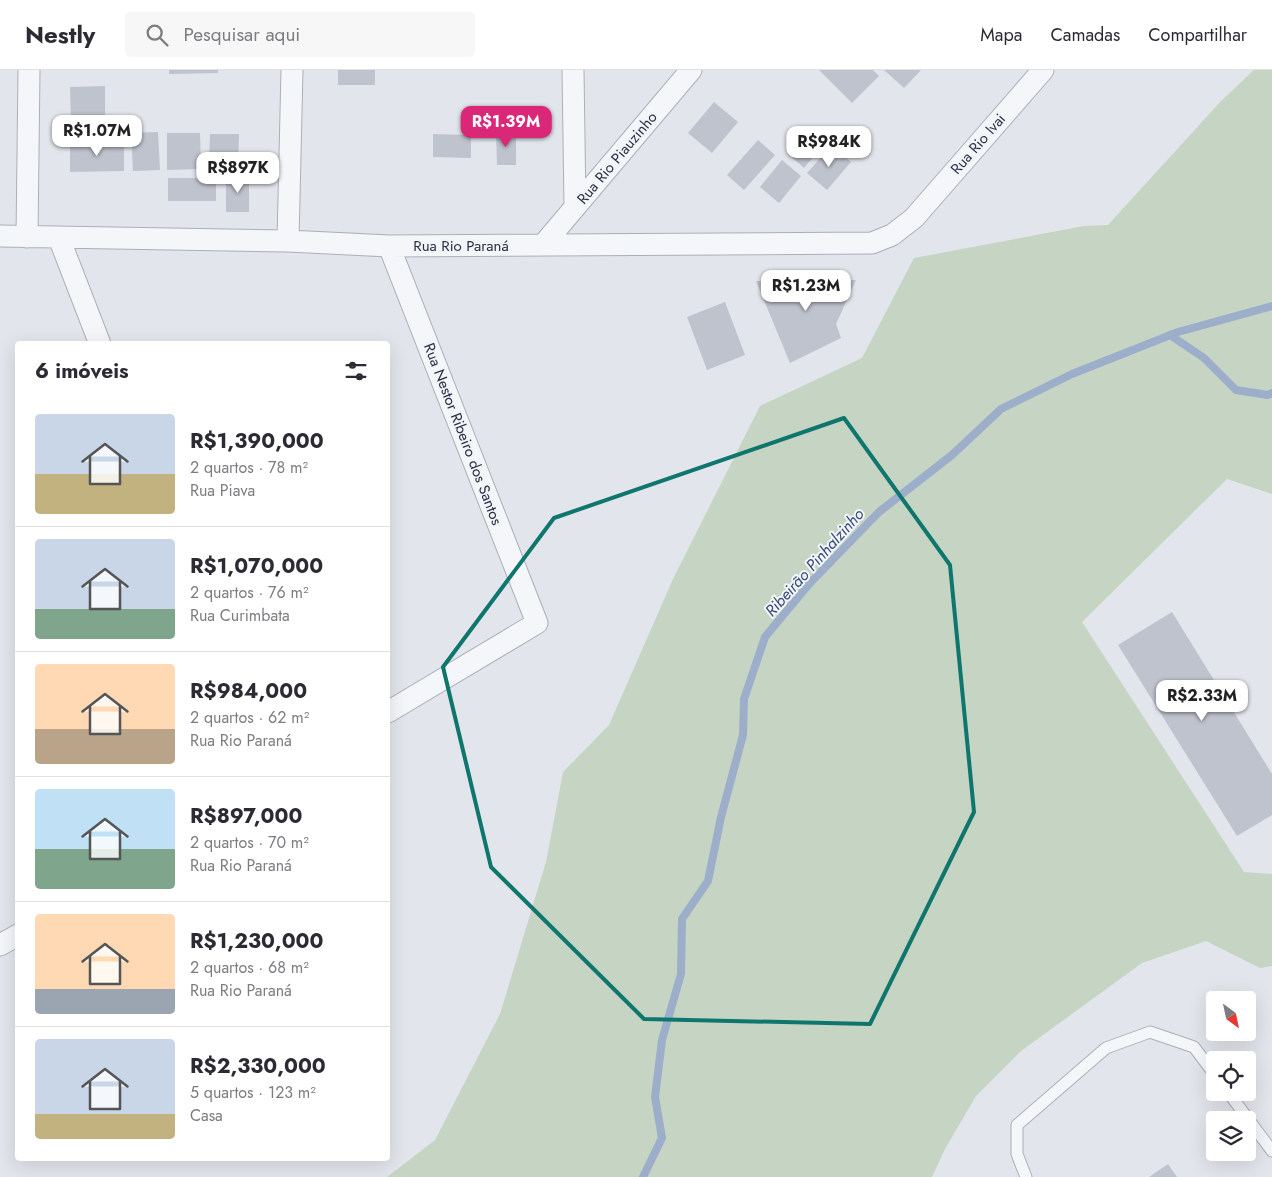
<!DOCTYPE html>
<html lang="pt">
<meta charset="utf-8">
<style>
:root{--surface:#fff;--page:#f7f7f7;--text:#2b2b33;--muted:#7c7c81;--line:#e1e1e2;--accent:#db2777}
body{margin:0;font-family:Jost,sans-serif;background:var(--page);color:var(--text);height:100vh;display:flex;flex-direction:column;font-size:19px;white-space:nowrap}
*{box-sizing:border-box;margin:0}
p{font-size:16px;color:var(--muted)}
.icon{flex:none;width:28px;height:28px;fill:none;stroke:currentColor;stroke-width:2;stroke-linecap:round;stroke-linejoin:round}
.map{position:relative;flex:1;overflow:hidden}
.sheet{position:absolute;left:15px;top:271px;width:375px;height:820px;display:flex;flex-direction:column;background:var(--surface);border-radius:5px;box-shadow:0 5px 20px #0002}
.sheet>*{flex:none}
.needle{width:32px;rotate:147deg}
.fabs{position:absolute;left:1206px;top:921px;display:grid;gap:10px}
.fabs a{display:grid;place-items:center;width:50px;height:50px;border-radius:5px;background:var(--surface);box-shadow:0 5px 20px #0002;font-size:25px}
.price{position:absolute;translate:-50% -42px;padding:0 11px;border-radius:10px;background:#fff;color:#222;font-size:16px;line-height:32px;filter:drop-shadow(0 1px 2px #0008)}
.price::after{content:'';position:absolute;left:50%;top:30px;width:15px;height:11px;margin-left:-8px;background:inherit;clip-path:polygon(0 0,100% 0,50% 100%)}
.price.on{background:var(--accent);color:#fff}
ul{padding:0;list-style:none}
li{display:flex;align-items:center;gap:15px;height:125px;padding:0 20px}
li+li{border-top:1px solid var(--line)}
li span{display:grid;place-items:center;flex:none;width:140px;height:100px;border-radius:5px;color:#555}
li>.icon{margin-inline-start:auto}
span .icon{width:60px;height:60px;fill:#fffc;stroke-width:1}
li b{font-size:21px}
h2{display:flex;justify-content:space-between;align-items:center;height:60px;padding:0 20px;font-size:21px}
header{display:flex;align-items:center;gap:30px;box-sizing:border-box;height:70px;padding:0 25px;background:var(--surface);border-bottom:1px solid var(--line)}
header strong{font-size:24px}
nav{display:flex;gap:28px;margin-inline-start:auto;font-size:18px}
.search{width:350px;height:45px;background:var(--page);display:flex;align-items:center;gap:12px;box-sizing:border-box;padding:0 18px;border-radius:5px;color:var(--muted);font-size:19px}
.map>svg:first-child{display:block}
.green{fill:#c6d5c3}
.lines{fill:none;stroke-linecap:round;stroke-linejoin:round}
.stream{stroke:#9daecb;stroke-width:8}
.building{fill:#bfc3ce}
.service-casing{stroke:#abafb9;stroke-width:13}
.minor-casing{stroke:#abafb9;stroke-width:23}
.service{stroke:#f5f6f9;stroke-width:11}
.minor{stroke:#f5f6f9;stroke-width:21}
.marked{fill:none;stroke:#0f766e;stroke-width:4;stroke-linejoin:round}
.labels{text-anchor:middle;stroke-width:4;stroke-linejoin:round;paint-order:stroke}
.street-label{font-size:15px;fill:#2a3043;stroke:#f2f4f8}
.water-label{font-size:16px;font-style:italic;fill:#334a79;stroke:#f2f4f8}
</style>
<header>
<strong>Nestly</strong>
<div class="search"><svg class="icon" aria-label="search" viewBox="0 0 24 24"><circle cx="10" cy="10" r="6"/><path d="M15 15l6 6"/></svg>Pesquisar aqui</div>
<nav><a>Mapa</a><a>Camadas</a><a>Compartilhar</a></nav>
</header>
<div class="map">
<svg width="1272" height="1107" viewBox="0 0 1272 1107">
<rect width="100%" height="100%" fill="#e2e5eb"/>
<!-- green -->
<path class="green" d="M1254,0H1272V424L1227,409L1082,552L1244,802L1272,804V896L1260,898L1206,871L1142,893L1021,981L976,1026L945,1079L932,1107H387L435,1070L500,944L546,792L563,702L609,655L673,509L760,336L862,288L914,188L1084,156L1108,155L1221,31Z"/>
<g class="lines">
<!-- stream -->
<path class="stream" d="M1170,265L1204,288L1236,320L1268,325L1272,323
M643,1107L662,1068L655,1027L662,970L681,904L682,849L708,811L721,747L743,665L744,629L765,567L810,513L879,442L952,385L1001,339L1072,304L1178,262L1272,236"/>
</g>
<!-- building -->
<path class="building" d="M169,0H218V3L169,4Z
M338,0H375V15H338Z
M819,0H873L879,6L852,33Z
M884,0H921L904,18Z
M105,16V55H71L70,17Z
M714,32L738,52L712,83L688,63Z
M516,61V95H497L496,62Z
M158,62L160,100L133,101L131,63Z
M167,63H200L201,99L167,100Z
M210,64H239L238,95L209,94Z
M433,64L471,65V88L433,87Z
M803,65L820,79L804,98L788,84Z
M758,70L775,85L744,120L727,105Z
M124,72V101L70,102V73Z
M832,75L851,92L827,120L807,103Z
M782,90L801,106L779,133L760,117Z
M226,106H249V142H226Z
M168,108H216V131H168Z
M856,210L836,254L841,268L790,293L756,211Z
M725,232L745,285L707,300L687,247Z
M1172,542L1272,704V745L1237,766L1118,575Z
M1168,1094L1177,1107H1149Z"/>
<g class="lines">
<!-- service casing -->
<g class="service-casing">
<path id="service" d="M1228,1022L1272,1081
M1026,1107L1017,1084V1055L1106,978L1150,962L1194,977L1215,1005"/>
</g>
<!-- minor casing -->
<g class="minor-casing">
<path id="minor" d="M573,0L575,137
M0,166L288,171L389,176L872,173L892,165L914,148L1043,0
M27,167L29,0
M59,168L100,274
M288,171L292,0
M543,175L691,0
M388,642L537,553L389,176
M0,875L18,865"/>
</g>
<!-- service -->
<use href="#service" class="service"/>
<!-- minor -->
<use href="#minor" class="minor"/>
</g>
<!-- marked area -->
<path class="marked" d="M844,348L950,495L974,742L870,954L644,949L491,797L443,597L554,448Z"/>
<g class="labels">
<!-- street labels -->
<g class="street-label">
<text transform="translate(978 74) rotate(-49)" y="5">Rua Rio Ivai</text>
<text transform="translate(617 88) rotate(-50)" y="5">Rua Rio Piauzinho</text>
<text x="461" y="181">Rua Rio Paraná</text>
<text transform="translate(463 364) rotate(69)" y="5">Rua Nestor Ribeiro dos Santos</text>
</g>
<!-- water labels -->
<g class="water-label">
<text transform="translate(814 492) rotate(-48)" y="6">Ribeirão Pinhalzinho</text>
</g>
</g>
</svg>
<div class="fabs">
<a><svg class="needle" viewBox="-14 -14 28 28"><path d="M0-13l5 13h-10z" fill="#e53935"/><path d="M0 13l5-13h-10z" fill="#7c7c81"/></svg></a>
<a><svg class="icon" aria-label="locate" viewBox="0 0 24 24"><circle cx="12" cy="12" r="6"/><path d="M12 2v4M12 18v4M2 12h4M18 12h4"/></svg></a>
<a><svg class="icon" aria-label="layers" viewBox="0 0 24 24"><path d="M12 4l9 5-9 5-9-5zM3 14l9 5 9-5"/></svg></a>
</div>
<b class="price on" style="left:506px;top:78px">R$1.39M</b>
<b class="price" style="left:97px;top:87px">R$1.07M</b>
<b class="price" style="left:829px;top:98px">R$984K</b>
<b class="price" style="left:238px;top:124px">R$897K</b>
<b class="price" style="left:806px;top:242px">R$1.23M</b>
<b class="price" style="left:1202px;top:652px">R$2.33M</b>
<section class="sheet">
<h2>6 imóveis<svg class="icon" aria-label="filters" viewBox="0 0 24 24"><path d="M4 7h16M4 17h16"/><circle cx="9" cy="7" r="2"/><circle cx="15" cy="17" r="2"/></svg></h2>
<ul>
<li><span style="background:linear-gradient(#c9d6e8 60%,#c2b280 0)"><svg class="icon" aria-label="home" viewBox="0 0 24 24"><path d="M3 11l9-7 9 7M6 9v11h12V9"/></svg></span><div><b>R$1,390,000</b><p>2 quartos · 78 m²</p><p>Rua Piava</p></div></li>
<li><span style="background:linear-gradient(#c9d6e8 70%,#7fa58c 0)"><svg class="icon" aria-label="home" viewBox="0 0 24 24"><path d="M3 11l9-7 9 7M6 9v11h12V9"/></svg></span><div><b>R$1,070,000</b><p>2 quartos · 76 m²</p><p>Rua Curimbata</p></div></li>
<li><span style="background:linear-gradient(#ffd9b3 65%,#b9a48a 0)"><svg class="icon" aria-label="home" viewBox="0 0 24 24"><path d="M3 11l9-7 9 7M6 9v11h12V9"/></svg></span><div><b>R$984,000</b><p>2 quartos · 62 m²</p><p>Rua Rio Paraná</p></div></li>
<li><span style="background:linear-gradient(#bfe0f5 60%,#7fa58c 0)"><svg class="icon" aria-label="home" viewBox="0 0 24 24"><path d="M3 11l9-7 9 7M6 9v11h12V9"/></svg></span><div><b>R$897,000</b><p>2 quartos · 70 m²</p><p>Rua Rio Paraná</p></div></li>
<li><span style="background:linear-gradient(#ffd9b3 75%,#9aa5b1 0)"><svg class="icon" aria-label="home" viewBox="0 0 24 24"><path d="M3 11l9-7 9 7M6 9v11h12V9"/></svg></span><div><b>R$1,230,000</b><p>2 quartos · 68 m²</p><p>Rua Rio Paraná</p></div></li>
<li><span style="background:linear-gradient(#c9d6e8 75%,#c2b280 0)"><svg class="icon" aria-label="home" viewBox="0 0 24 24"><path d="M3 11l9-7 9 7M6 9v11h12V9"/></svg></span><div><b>R$2,330,000</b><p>5 quartos · 123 m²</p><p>Casa</p></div></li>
</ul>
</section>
</div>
